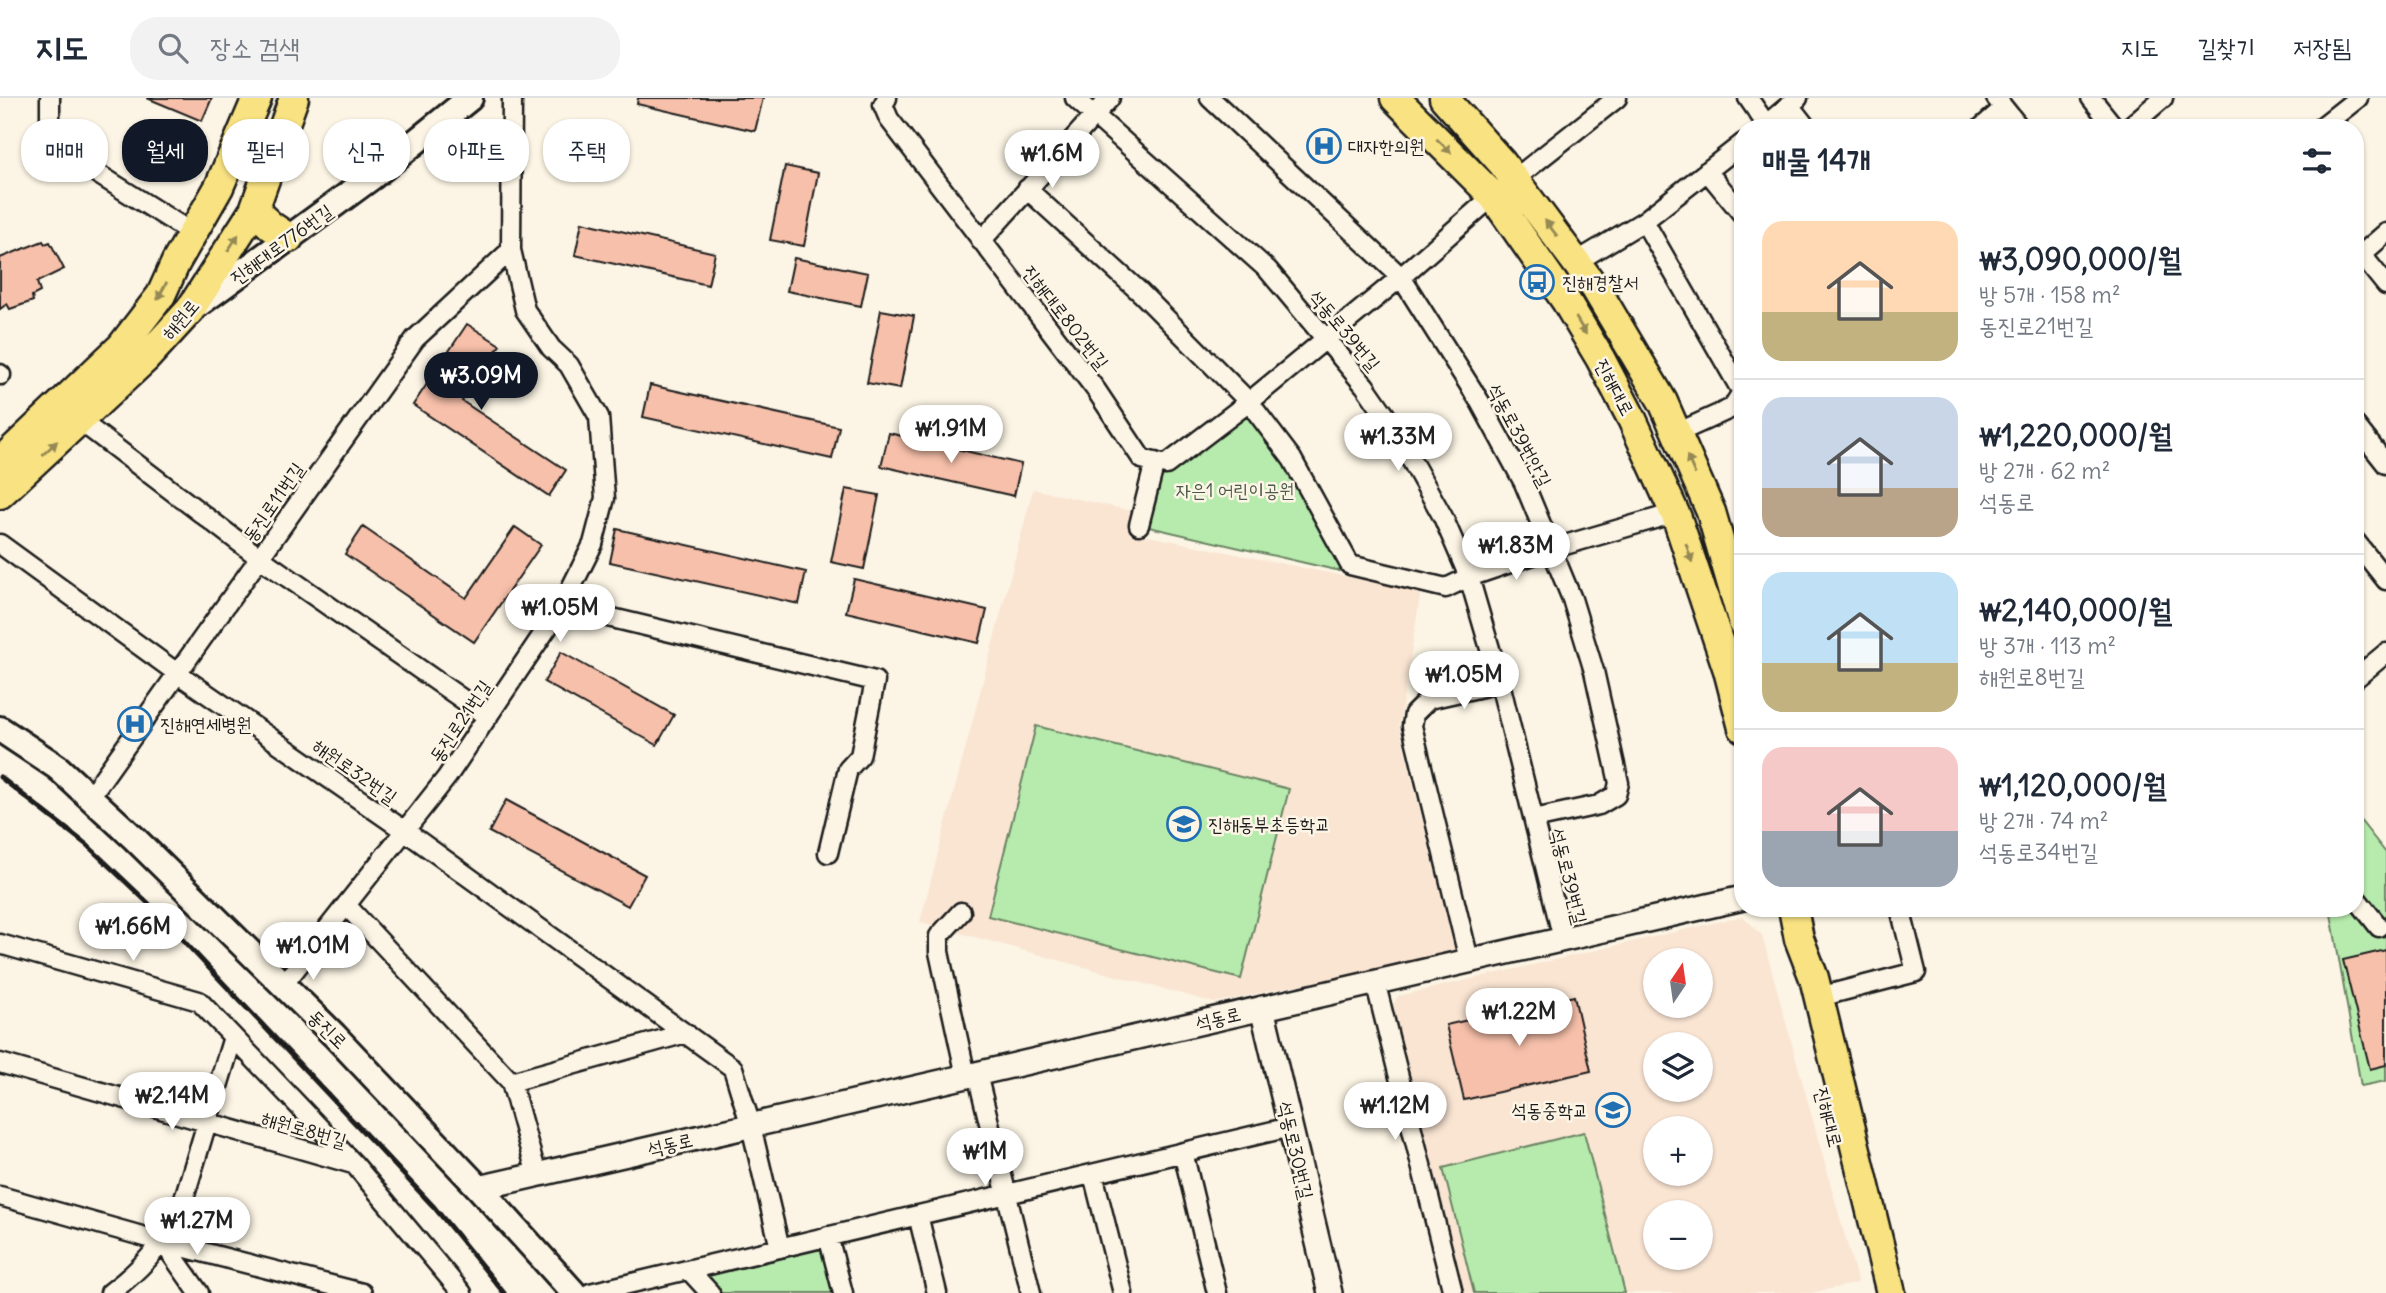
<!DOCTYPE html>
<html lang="ko">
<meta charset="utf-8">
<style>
:root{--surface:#fff;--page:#f2f2f3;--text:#1f2937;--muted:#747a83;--line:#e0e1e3;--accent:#111827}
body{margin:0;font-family:Delius,"Poor Story",sans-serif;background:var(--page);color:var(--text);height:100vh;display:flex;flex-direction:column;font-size:26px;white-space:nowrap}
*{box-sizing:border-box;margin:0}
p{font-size:23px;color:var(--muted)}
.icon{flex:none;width:38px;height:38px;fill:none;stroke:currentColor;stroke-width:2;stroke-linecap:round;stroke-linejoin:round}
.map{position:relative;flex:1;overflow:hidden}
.drawer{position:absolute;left:1734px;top:21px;width:630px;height:798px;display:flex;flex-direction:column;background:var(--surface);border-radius:28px;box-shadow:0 2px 5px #0004}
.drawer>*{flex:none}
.top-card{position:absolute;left:21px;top:21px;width:665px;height:63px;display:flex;gap:14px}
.needle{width:46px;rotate:13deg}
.fabs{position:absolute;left:1643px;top:850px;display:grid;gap:14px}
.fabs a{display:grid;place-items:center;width:70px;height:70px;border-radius:50%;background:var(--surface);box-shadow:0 2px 5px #0004;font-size:35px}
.price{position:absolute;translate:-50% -60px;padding:0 16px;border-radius:24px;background:#fff;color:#222;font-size:23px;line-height:46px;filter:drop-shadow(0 2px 4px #0008)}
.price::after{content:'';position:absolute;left:50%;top:42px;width:21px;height:16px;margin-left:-10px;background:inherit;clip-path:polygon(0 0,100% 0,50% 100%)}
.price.active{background:var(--accent);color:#fff}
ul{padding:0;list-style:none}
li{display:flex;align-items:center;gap:21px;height:175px;padding:0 28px}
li+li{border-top:2px solid var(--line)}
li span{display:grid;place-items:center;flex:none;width:196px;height:140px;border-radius:21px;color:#555}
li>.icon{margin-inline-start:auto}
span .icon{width:84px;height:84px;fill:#fffc;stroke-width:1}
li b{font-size:30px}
h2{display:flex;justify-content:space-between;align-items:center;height:84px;padding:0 28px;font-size:30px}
.tag{padding:0 24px;border-radius:28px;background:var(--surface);box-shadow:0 2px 5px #0004;font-size:24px;line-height:63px}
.tag.active{background:var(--accent);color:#fff}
header{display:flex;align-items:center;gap:42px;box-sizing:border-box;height:98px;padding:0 35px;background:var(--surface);border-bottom:2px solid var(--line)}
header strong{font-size:33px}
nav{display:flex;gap:38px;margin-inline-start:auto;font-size:24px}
.search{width:490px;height:63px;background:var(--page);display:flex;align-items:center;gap:18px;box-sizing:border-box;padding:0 24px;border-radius:28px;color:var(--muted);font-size:26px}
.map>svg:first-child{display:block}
.built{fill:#fae5d3;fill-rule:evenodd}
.green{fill:#b7ebad;stroke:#6a8464;stroke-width:2}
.building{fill:#f7c0aa;stroke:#1c1c1c;stroke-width:2}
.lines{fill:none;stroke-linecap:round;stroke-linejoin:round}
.minor-casing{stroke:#1c1c1c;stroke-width:23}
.tertiary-casing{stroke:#1c1c1c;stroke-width:28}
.secondary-casing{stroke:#1c1c1c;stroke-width:30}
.primary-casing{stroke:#1c1c1c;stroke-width:33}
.minor{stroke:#fcf5e5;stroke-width:18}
.tertiary{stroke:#fcf5e5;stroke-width:23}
.secondary{stroke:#fcf5e5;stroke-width:24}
.primary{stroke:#f8e281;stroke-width:28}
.rail{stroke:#1c1c1c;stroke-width:5}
.oneway{fill:#958954}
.labels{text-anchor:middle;stroke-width:5;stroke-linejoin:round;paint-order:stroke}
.poi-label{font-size:19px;fill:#1c1c1c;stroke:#fcf5e5;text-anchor:start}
.street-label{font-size:19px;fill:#1c1c1c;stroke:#fcf5e5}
.park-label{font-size:19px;fill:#4a5a48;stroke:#fcf5e5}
</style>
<header>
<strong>지도</strong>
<div class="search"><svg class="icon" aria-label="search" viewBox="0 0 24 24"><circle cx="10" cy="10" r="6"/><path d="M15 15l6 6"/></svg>장소 검색</div>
<nav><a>지도</a><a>길찾기</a><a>저장됨</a></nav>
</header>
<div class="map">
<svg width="2386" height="1195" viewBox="0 0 2386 1195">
<rect width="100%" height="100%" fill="#fcf5e5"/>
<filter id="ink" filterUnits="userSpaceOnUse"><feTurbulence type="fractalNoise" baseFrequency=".0143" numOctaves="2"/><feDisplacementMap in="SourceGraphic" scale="14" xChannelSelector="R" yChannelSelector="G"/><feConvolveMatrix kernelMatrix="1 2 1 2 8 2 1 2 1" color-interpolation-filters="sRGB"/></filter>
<g filter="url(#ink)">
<!-- built -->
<path class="built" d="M1033,391L1132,413L1129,434L1421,494L1399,628L1455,854L1214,905L920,824Z
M1743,818L1762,837L1858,1185L1811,1195H1462L1391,910L1398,898ZM1656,863H1701V908H1656ZM1656,947H1701V992H1656ZM1656,1031H1701V1076H1656ZM1656,1115H1701V1160H1656Z"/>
<!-- green -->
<path class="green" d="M1248,314L1286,365L1343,466L1340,473L1149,429L1161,377Z
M1036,628L1289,691L1241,881L988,818Z
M2356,717L2386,755V983L2361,988L2330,810H2356Z
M1584,1034L1625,1195H1474L1443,1070Z
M825,1149L837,1195H720L705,1179Z"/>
<!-- building -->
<path class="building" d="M147,0H212L202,23Z
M638,0H763L755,33L637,6Z
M785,68L818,75L804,148L770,142Z
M582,124L715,155L708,187L575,157Z
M43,143L45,146L50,144L64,171L37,184L40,194L32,198L33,203L10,211L7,206L0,211V160Z
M794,160L868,175L861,208L787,193Z
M881,212L914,218L900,291L867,285Z
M467,226L500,247L462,303L566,372L549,398L413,307Z
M650,287L839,329L832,361L643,319Z
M889,335L1021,366L1014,398L881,368Z
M846,391L879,397L864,471L831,464Z
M363,429L466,500L515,429L541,447L474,544L345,456Z
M617,431L806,474L799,506L610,464Z
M854,481L987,512L979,545L846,514Z
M561,554L674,617L657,647L544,584Z
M506,702L645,777L628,808L489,734Z
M2386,852V967L2370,971L2343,862Z
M1574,898L1591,973L1464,1002L1446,927Z"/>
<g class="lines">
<!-- minor casing -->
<g class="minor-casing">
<path id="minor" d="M50,0V46L192,135
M887,0L883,7L889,21L1096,292L1142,361L1166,367L1249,304L1401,179L1493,98L1617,0
M1075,0L1268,172L1365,288L1390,324L1443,419L1469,479L1500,585L1563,841
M1210,0L1401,179L1480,304L1524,385L1572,501L1594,573L1619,685L1616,697L1599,707L1534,721
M1748,0L1766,26
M1996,0L2020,30
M2091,0L2115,30
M1789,7L1807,30
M1762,30L1798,0
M1981,30L2004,10
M2128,30L2163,0
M2320,30L2358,0
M1707,73L1743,117
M1027,91L1141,195L1249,304L1292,361L1350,467L1446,490L1469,479L1551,451L1675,415
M1644,123L1742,294
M981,143L1110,0
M2361,156L2386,187
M2356,161L2386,135
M1576,164L1644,123L1743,45
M0,276L1,277
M79,322L260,460L488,619
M2356,328L2386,366
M1677,335L1732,310L1742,294
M1139,427L1155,364
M2356,444L2386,482
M0,446L177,575L405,733L733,970L751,1028L780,1150
M562,508L875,583L860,658L848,671L828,755
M2356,580L2386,555
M91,697L415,241L511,152
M2356,800L2379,829
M346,807L511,984L537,1077
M961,814L939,838V854L966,978
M0,846L199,903L355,1067L462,1195
M1469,862L1412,628L1414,616L1429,601L1500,585
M1375,883L1453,1195
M283,887L447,679L562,508L593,446L605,400L599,319L569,267L551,250L525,212L511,152L512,0
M1819,899L1916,874L1900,810
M0,965L353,1066
M977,976L1031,1195
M511,984L686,935
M1183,1054L1217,1195
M1093,1076L1123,1195
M0,1098L163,1144L362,1195
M918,1117L937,1195
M828,1138L843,1195
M163,1144L199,1195
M689,1172L710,1195
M110,1195C140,1172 158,1152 178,1120L233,939
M590,1195L1290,1029"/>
</g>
<!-- tertiary casing -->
<g class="tertiary-casing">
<path id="tertiary" d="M1262,910L1330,1195
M479,1090L1743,800"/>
</g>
<!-- secondary casing -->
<g class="secondary-casing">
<path id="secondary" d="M196,208L372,79L470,0
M0,631L57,669L134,740L334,937L479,1090L574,1195"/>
</g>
<!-- primary casing -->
<g class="primary-casing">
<path id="primary" d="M1395,0L1493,98L1566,203L1600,260L1632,321L1677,420L1728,572L1743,630
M1444,0L1502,65L1596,191L1663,304L1711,414L1743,525
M254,112L271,128L289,140
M0,364L121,249L161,197L176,164L219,89L257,0
M0,396L145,261L190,212L254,112L294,0
M1793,810L1799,841L1814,880L1891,1195"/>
</g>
<!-- minor -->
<use href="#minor" class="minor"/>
<!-- tertiary -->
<use href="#tertiary" class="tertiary"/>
<!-- secondary -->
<use href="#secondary" class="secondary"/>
<!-- primary -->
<use href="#primary" class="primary"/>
<!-- rail -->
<path class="rail" d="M0,679L87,747L147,804L434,1109L504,1195"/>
</g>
<!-- one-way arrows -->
<defs><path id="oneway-solid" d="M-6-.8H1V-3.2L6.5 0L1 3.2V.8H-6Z" transform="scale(1.75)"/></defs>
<g class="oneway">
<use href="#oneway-solid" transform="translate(1444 48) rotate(44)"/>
<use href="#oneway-solid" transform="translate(1551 130) rotate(-127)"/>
<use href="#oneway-solid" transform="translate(233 145) rotate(-57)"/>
<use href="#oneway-solid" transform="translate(162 193) rotate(118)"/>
<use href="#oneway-solid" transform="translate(1581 228) rotate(59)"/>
<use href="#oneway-solid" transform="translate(50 350) rotate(-43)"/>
<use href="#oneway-solid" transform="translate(1691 367) rotate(-114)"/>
<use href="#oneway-solid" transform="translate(1689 455) rotate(72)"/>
</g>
</g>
<!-- icons -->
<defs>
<g id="hospital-ring" transform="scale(1.75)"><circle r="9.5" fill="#fcf5e5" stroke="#1f6fb2" stroke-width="1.5"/><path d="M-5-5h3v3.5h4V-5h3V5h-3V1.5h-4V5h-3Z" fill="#1f6fb2"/></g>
<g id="bus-ring" transform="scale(1.75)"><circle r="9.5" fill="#fcf5e5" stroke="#1f6fb2" stroke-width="1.5"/><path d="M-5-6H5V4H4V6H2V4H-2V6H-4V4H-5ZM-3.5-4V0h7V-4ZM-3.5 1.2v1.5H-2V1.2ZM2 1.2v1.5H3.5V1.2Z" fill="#1f6fb2"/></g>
<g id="school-ring" transform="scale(1.75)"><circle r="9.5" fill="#fcf5e5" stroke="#1f6fb2" stroke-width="1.5"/><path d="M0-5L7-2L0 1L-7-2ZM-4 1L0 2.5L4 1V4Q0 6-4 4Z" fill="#1f6fb2"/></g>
</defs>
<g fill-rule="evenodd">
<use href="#hospital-ring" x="1324" y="48"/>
<use href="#bus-ring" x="1537" y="184"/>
<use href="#hospital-ring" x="135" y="626"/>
<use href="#school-ring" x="1184" y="726"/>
<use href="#school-ring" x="1613" y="1012"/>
</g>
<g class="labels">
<!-- poi labels -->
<g class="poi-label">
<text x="1348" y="55">대자한의원</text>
<text x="1562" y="191">진해경찰서</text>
<text x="160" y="633">진해연세병원</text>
<text x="1208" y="733">진해동부초등학교</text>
<text x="1588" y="1019" text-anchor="end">석동중학교</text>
</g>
<!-- street labels -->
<g class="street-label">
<text transform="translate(281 146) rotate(-36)" y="7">진해대로776번길</text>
<text transform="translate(1066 219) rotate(52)" y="7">진해대로802번길</text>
<text transform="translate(180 221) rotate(-50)" y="7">해원로</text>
<text transform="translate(1345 232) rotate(50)" y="7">석동로39번길</text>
<text transform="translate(1615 289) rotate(62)" y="7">진해대로</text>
<text transform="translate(1520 337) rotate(62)" y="7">석동로39번안길</text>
<text transform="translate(273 404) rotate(-55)" y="7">동진로11번길</text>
<text transform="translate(460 623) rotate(-56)" y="7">동진로21번길</text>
<text transform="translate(355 673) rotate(35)" y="7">해원로32번길</text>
<text transform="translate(1569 778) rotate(76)" y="7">석동로39번길</text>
<text transform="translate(1218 920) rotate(-13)" y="7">석동로</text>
<text transform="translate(328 931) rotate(45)" y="7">동진로</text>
<text transform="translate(1829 1019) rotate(76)" y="7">진해대로</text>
<text transform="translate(304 1031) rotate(16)" y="7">해원로8번길</text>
<text transform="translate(670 1046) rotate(-13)" y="7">석동로</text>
<text transform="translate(1296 1052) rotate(77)" y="7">석동로30번길</text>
</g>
<!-- park labels -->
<g class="park-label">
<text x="1235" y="399">자은1 어린이공원</text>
</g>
</g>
</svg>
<div class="fabs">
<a><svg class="needle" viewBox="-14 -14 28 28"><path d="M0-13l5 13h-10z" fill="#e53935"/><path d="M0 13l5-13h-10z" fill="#747a83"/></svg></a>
<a><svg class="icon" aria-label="layers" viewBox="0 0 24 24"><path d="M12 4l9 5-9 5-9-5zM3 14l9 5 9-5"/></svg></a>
<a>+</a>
<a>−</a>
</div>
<b class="price" style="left:1052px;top:92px">₩1.6M</b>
<b class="price active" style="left:481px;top:314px">₩3.09M</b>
<b class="price" style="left:951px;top:367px">₩1.91M</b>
<b class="price" style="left:1398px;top:375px">₩1.33M</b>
<b class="price" style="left:1516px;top:484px">₩1.83M</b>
<b class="price" style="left:560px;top:546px">₩1.05M</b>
<b class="price" style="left:1464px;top:613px">₩1.05M</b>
<b class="price" style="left:133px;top:865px">₩1.66M</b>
<b class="price" style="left:313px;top:884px">₩1.01M</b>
<b class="price" style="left:1519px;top:950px">₩1.22M</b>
<b class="price" style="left:172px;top:1034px">₩2.14M</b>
<b class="price" style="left:1395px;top:1044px">₩1.12M</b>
<b class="price" style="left:985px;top:1090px">₩1M</b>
<b class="price" style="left:197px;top:1159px">₩1.27M</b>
<div class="top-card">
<a class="tag">매매</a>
<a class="tag active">월세</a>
<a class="tag">필터</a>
<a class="tag">신규</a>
<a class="tag">아파트</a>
<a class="tag">주택</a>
</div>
<section class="drawer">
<h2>매물 14개<svg class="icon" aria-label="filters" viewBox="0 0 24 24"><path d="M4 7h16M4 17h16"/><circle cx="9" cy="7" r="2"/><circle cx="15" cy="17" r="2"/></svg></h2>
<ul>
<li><span style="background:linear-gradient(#ffd9b3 65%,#c2b280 0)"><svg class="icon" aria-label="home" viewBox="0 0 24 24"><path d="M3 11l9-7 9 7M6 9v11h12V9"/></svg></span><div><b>₩3,090,000/월</b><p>방 5개 · 158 m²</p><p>동진로21번길</p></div></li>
<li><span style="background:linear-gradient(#c9d6e8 65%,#b9a48a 0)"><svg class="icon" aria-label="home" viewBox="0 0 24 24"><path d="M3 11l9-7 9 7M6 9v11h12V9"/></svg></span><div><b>₩1,220,000/월</b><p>방 2개 · 62 m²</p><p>석동로</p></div></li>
<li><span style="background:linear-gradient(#bfe0f5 65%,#c2b280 0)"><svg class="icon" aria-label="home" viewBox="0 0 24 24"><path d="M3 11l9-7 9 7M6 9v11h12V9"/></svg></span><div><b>₩2,140,000/월</b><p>방 3개 · 113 m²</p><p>해원로8번길</p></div></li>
<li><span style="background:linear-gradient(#f6c9c9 60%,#9aa5b1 0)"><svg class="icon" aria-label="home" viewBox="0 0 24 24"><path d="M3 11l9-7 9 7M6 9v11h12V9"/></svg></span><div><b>₩1,120,000/월</b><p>방 2개 · 74 m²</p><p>석동로34번길</p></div></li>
</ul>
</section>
</div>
